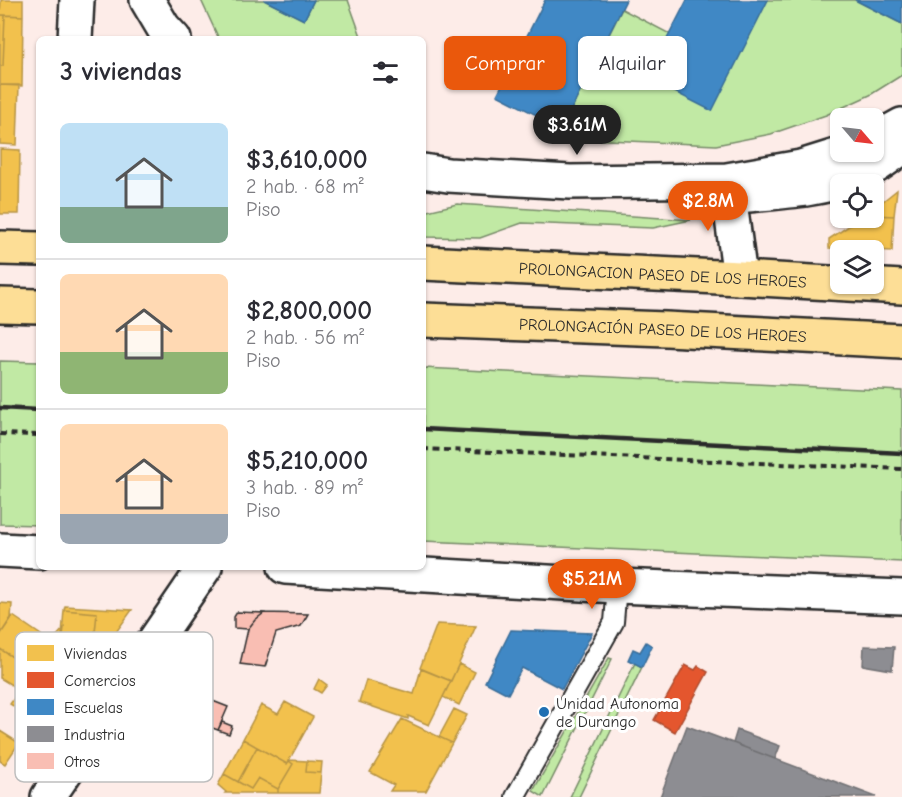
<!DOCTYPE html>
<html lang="es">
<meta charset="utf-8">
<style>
:root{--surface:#fff;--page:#f7f7f7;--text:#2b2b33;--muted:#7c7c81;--line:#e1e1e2;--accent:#ea580c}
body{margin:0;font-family:"Comic Neue",sans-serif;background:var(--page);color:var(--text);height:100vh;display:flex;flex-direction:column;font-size:22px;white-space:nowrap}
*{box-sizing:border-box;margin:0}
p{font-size:20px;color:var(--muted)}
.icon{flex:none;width:33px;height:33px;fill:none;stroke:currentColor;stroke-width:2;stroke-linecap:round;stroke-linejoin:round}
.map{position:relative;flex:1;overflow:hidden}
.side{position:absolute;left:36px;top:36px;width:390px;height:534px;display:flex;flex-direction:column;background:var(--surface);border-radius:9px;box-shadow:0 2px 4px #0004}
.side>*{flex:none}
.guide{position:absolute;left:444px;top:36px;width:368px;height:54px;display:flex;gap:12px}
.needle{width:39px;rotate:118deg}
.buttons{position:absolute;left:830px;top:108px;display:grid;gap:12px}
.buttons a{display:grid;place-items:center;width:54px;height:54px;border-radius:9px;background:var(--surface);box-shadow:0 2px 4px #0004;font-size:30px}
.price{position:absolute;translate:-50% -51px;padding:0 14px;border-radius:21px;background:var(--accent);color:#fff;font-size:20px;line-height:39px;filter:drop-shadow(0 2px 3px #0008)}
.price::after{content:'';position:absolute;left:50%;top:36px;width:18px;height:14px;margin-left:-9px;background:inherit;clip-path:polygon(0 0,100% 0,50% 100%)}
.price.selected{background:#222;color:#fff}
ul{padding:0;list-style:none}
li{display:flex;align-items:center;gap:18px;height:150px;padding:0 24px}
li+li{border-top:2px solid var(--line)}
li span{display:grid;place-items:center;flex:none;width:168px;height:120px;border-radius:9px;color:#555}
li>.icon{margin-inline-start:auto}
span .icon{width:72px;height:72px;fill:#fffc;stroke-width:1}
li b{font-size:26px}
h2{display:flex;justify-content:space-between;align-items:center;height:72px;padding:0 24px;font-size:26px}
.pill{padding:0 21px;border-radius:9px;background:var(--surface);box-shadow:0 2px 4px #0004;font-size:21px;line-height:54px}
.pill.selected{background:var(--accent);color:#fff}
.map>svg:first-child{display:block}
.green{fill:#c1e9a4;stroke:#768a68;stroke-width:1.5}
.homes{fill:#f2c14e;stroke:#b69444;stroke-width:1.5}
.shops{fill:#e4572e;stroke:#ac4a2d;stroke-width:1.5}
.schools{fill:#3f88c5;stroke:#396c97;stroke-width:1.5}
.industry{fill:#8d8d92;stroke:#707073;stroke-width:1.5}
.building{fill:#f9beb3;stroke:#2b2b2b;stroke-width:1.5}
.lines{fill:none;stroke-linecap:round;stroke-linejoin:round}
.service-casing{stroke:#2b2b2b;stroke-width:22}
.pedestrian-casing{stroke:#2b2b2b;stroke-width:32}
.minor-casing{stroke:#2b2b2b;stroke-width:38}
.tertiary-casing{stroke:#2b2b2b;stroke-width:38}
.primary-casing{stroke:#2b2b2b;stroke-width:38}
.path{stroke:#2b2b2b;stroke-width:4;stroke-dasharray:6 4.5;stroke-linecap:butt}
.service{stroke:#fff;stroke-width:18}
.pedestrian{stroke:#fff;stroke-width:27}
.minor{stroke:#fff;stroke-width:33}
.tertiary{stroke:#fff;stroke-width:33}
.primary{stroke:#fdde96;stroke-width:33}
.rail{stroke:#2b2b2b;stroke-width:4.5}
.poi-dot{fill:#1f6fb2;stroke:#fff;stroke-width:2}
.labels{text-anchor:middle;stroke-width:6;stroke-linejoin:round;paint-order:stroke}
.street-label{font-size:16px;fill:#2b2b2b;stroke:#fff}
.poi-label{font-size:16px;fill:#2b2b2b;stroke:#fff;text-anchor:start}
.key{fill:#fff;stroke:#bfbfbf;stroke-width:1.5}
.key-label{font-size:16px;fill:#2b2b2b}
</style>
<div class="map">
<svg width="902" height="797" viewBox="0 0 902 797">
<rect width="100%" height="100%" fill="#fdece8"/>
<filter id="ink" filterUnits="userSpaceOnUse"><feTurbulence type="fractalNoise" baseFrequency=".0167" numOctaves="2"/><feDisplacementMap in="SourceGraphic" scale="12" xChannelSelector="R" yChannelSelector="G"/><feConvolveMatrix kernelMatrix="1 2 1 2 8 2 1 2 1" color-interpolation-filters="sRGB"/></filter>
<g filter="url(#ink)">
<!-- green -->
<path class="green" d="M201,0H264L304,20L314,0H348L362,39H219Z
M768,0H855L902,24V75L870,95L826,115L771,134L716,145L564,138L562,128L622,9L670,34L648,78Z
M457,204L691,220L653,228L522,223L480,238L423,237V212Z
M0,361L39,362V525L0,524Z
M423,368L902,391V562L423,541Z
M609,658L612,659L543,797L533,791Z
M635,663L642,667L579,797H570Z"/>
<!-- homes -->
<path class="homes" d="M1,0H23V16L0,15Z
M0,15H5L3,66H0Z
M5,15L23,16L22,86L0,85V66H3Z
M0,85H19L17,145L0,144Z
M0,149L20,150L19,214H0Z
M897,190L894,216L873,215V209Z
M873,215L894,216L892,251L829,248V239L861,218H873Z
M0,603L12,604L11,618L0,635Z
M65,606L132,610L96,660L92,659L97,613L64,610Z
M64,610L97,613L92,663L65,662L60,659Z
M13,616L41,635L35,646L42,650L48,640L50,642L31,669L0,649V635Z
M437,624L476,626L451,681L420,668Z
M64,628L60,659L46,648Z
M0,649L31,669L18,689L0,678Z
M48,650L83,676L45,726L10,704Z
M459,664L475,672L459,705L443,697Z
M421,669L451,681L429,725L408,716V719L359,702L366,680L414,694Z
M319,679L327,685L321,693L314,689Z
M285,702L313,717L287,764L243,739L261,705L278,714Z
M454,709L467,715L452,743L439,737Z
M402,719L452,743L426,791H390L394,785L370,772Z
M0,731L19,743L5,764L0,761Z
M243,739L257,747L238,782L224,774Z
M257,747L287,764L289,761L293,764L278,789L258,778L251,789L238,782Z
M289,760L307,761L306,772L321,773L319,793H278V789L293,764L289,761Z
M307,761L322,762L321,773L306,772Z
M224,774L251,789L258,778L278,789V793H225L226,792L218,785Z"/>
<!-- shops -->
<path class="shops" d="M685,665L695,670L698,666L708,672L675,732L654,720Z"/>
<!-- schools -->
<path class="schools" d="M264,0H314L304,20Z
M545,0H626L562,128L497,95Z
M687,0H768L712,111L647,78Z
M855,0H902V24Z
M511,630L563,632L592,633L562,689L522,668L508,694L485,682Z
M646,642L652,646L642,667L628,660L633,649L640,652Z"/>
<!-- industry -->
<path class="industry" d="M864,646L894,647L892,670L863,665Z
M687,726L733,743L876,797H660Z
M737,730L780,746L775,759L733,743Z"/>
<!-- building -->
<path class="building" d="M237,612L264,613L255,620L248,629L234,628V617Z
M264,613L308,614L301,626L276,633L265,667L240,664L248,629L255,620Z
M177,687L228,707L218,730L160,709Z
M222,722L232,726L229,734L218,730Z"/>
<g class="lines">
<!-- service casing -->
<g class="service-casing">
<path id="service" d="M515,797L614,622L617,586"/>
</g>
<!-- pedestrian casing -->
<g class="pedestrian-casing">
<path id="pedestrian" d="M729,200C770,195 815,195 854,180C872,174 887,162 902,151"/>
</g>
<!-- minor casing -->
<g class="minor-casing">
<path id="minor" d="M147,0L163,27L174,39
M75,39L77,0
M873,141L902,125
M423,171L448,175L570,182L727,180L801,167L849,152
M727,180L740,278"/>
</g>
<!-- tertiary casing -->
<g class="tertiary-casing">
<path id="tertiary" d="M0,550L39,552
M285,567L617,586L902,597
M48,797L205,567"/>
</g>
<!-- primary casing -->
<g class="primary-casing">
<g id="primary">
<path d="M0,248L39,249"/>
<path id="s1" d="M423,263L740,278L902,287"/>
<path d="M0,305L39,306"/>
<path id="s2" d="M423,320L666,329L902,341"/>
</g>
</g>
<!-- path -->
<path class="path" d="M0,434L39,435
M423,449L902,469"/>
<!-- service -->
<use href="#service" class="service"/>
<!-- pedestrian -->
<use href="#pedestrian" class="pedestrian"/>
<!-- minor -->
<use href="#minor" class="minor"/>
<!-- tertiary -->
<use href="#tertiary" class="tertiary"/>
<!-- primary -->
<use href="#primary" class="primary"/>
<!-- rail -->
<path class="rail" d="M0,408L39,410
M423,429L902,453"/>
</g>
</g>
<!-- markers -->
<circle class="poi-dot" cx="544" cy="712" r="6"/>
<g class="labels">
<!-- street labels -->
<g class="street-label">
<text dy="6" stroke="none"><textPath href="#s1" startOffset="240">PROLONGACION PASEO DE LOS HEROES</textPath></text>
<text dy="6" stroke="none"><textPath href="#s2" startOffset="240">PROLONGACIÓN PASEO DE LOS HEROES</textPath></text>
</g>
<!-- poi labels -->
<g class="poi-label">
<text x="556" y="709">Unidad Autonoma<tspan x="556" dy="18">de Durango</tspan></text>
</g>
</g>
<!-- legend -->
<rect x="15" y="632" width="198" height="150" rx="9" class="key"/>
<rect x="27" y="645" width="27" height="16" fill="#f2c14e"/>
<rect x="27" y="672" width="27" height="16" fill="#e4572e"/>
<rect x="27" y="699" width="27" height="16" fill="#3f88c5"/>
<rect x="27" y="726" width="27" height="16" fill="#8d8d92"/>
<rect x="27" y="753" width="27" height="16" fill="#f9beb3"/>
<g class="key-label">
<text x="64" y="659">Viviendas</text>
<text x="64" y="686">Comercios</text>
<text x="64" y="713">Escuelas</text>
<text x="64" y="740">Industria</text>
<text x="64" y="767">Otros</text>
</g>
</svg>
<div class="buttons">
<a><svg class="needle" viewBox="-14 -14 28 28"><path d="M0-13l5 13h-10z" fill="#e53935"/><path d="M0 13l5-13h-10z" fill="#7c7c81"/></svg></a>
<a><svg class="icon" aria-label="locate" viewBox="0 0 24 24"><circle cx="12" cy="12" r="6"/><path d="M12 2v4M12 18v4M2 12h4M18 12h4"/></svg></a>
<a><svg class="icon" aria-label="layers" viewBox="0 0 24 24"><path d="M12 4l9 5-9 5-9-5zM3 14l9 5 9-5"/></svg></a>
</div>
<b class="price selected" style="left:577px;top:156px">$3.61M</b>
<b class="price" style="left:708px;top:232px">$2.8M</b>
<b class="price" style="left:592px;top:610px">$5.21M</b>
<div class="guide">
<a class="pill selected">Comprar</a>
<a class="pill">Alquilar</a>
</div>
<section class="side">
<h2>3 viviendas<svg class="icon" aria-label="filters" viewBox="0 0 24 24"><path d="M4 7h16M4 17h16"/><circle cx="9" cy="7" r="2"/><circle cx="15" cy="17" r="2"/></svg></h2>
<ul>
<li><span style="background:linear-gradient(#bfe0f5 70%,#7fa58c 0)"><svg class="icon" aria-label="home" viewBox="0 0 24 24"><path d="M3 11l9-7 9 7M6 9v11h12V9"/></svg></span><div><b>$3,610,000</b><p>2 hab. · 68 m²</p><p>Piso</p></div></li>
<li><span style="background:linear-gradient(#ffd9b3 65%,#8fb573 0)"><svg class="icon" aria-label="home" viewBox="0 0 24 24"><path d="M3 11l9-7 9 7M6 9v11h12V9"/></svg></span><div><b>$2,800,000</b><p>2 hab. · 56 m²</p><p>Piso</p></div></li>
<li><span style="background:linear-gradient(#ffd9b3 75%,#9aa5b1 0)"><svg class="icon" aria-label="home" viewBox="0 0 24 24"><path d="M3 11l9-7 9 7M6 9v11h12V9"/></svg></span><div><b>$5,210,000</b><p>3 hab. · 89 m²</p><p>Piso</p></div></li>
</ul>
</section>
</div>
